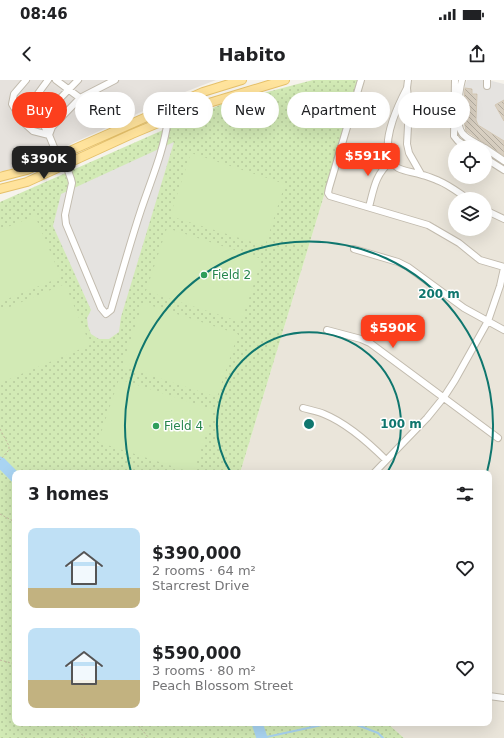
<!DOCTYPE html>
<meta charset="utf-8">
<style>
:root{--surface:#fff;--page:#f2f2f2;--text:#202124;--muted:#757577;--accent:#fc3f1d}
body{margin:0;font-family:"DejaVu Sans",sans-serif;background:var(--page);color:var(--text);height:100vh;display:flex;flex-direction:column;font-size:15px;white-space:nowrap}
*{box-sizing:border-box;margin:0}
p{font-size:13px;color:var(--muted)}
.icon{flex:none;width:22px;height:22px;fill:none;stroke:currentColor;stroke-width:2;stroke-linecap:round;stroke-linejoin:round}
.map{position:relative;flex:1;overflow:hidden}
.drawer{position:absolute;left:12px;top:390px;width:480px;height:256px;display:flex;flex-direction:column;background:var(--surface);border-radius:8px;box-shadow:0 4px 16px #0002}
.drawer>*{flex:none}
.top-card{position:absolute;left:12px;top:12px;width:480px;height:36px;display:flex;gap:8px}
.buttons{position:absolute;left:448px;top:60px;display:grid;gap:8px}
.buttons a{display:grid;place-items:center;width:44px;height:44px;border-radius:50%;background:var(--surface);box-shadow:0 4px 16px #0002;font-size:20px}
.price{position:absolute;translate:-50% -34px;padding:0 9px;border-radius:8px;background:var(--accent);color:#fff;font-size:13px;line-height:26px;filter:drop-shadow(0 1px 2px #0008)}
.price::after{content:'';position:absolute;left:50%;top:24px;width:12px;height:9px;margin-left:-6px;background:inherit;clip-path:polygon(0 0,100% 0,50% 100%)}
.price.active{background:#222;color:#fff}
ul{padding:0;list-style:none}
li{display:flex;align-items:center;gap:12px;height:100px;padding:0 16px}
li span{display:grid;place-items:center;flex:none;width:112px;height:80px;border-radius:8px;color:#555}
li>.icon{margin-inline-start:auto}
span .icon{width:48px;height:48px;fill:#fffc;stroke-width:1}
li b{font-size:17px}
h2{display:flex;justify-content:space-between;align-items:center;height:48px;padding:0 16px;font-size:17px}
.pill{padding:0 14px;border-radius:18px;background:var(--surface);box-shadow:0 4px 16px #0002;font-size:14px;line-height:36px}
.pill.active{background:var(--accent);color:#fff}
.status{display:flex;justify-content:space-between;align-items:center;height:28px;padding:0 20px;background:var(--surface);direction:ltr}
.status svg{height:11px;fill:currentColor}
header{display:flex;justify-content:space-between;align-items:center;height:52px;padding:0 16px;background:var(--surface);font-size:18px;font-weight:700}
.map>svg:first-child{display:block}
.residential{fill:#eae5da;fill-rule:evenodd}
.industrial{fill:#e6e2dd}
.green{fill:url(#green-dots)}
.pitch{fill:#d2eab5}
.parking{fill:#e5e3e0}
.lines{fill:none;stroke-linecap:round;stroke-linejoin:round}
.stream{stroke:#a9d4f2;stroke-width:2}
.river{stroke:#a9d4f2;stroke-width:11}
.building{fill:url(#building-back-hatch);stroke:#d3c7b4}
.minor-casing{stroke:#c2bbae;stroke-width:8}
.major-casing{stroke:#e6c16a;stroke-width:10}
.path{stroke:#c4b79f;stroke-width:1;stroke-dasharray:2 2;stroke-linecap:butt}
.minor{stroke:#fff;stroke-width:6}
.major{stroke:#ffe39c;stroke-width:8}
.ring{fill:none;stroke:#0f766e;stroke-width:2}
.leisure-dot{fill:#2e9e5b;stroke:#fff;stroke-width:1.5}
.labels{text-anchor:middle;stroke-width:3;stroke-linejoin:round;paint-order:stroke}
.leisure-label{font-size:12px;fill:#27864d;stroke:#fff;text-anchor:start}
.centre{fill:#0f766e;stroke:#fff;stroke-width:2}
.ring-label{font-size:12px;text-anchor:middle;font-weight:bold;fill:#0f766e;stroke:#fff;stroke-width:3;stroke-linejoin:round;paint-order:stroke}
</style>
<div class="status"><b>08:46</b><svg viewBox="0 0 49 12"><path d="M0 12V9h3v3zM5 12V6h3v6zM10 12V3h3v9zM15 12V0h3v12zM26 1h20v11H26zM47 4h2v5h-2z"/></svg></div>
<header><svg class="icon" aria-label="back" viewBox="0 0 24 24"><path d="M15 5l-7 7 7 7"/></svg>Habito<svg class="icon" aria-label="share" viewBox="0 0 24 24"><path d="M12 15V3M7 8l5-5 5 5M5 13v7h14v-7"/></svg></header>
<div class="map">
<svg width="504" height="658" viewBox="0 0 504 658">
<defs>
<pattern id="green-dots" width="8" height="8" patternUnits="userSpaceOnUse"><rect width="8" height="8" fill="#d2eab5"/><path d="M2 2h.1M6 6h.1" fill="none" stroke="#b6ca9c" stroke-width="1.8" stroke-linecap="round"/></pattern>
<pattern id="building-back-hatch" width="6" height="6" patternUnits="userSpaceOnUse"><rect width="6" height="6" fill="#d8cfc1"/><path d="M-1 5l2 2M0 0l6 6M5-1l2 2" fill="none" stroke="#b1aa9e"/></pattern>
</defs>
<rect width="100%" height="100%" fill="#f6f3ec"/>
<!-- residential -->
<path class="residential" d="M359,0H452L451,52L474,67H455V97H485V74L504,86V658H404L387,643H489V393H240ZM455,119H485V149H455Z"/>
<!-- industrial -->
<path class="industrial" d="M0,0H216L185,12L27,84L5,91H0Z"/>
<!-- green -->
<path class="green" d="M313,0H359L240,393H15V643H387L404,658H0V122L222,24Z"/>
<!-- pitch -->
<path class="pitch" d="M191,73L285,104L265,166L170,136Z
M35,136L61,197L0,222V150Z
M167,148L262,179L241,242L146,211Z
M65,204L90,265L0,303V231Z
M143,223L238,254L217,317L122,286Z
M119,299L214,330L193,393L98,362Z"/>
<!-- parking -->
<path class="parking" d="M467,0H488L504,4V61L478,45L476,40L477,14H472V9L464,8Z
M174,62L121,237L119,252L109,259H99L91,254L88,246L87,238L91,230L53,146L61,114Z"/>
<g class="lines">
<!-- stream -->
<path class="stream" d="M352,643L378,653L383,658
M262,658L331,643"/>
<!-- river -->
<path class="river" d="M0,382L15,397
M257,643L262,658"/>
</g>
<!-- building -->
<path class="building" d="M465,8L472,9V14H477L476,40L478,45L504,61V76L466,51L463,35Z
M504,20V41L495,25Z"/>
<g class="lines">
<!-- minor casing -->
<g class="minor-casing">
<path id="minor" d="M26,0L14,14L12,24L22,41L33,51L49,55
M48,0L34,19L38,34L49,55
M56,0L80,18
M361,0L329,108L328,113L330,116L428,145L459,163L480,180L504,187
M408,0L407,8L409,28L407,64L409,73L421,94
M455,0L454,56L458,61L467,67
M462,0C459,11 455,44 462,53C466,59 477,63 483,67
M487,6V0
M407,8C397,27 375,73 398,88C406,92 414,92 422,95C428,96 434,99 439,101C449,105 459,113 468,119
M40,39L78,0
M485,68L504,81
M58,77L49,55L52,47L80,18L115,0
M485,78L504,90
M66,85L71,99L72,103L65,135L66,144L101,228L106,234L111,230C121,196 130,163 141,130C151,100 164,71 168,39
M369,127C374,108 375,95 391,81
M485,130L504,139
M354,169L398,182L408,187L464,228L504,250
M327,250L361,259L370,263L498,358
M303,328C310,330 317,331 324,334C346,343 369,363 386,380
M374,393L427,338L444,317L455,300L488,241L500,206L504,188
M489,616L504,618"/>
</g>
<!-- major casing -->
<g class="major-casing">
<path id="major" d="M0,97L27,90L203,12L242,0
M0,109L27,102L132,54L199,26L285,0"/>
</g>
<!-- path -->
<path class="path" d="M0,349L9,366V370L0,380
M0,434L15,442
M0,580L15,584
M70,643L78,650L85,658
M136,643L149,658"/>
<!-- minor -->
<use href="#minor" class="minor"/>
<!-- major -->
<use href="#major" class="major"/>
</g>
<!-- distance rings -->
<g class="ring">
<path d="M231 393A92 92 0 1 1 387 393"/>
<path d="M131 392A184 184 0 1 1 487 392"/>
</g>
<!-- markers -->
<g class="leisure-dot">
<circle cx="204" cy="195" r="4"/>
<circle cx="156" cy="346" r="4"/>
</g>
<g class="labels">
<!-- leisure labels -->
<g class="leisure-label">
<text x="212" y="199">Field 2</text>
<text x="164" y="350">Field 4</text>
</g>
</g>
<circle cx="309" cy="344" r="6" class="centre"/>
<g class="ring-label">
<text x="439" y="218">200 m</text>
<text x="401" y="348">100 m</text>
</g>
</svg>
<div class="buttons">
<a><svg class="icon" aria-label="locate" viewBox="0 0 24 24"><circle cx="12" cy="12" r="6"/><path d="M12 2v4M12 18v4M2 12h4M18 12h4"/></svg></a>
<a><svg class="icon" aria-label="layers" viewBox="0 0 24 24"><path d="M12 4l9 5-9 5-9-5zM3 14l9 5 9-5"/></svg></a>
</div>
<b class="price" style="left:368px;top:97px">$591K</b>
<b class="price active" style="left:44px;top:100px">$390K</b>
<b class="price" style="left:393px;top:269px">$590K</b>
<div class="top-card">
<a class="pill active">Buy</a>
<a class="pill">Rent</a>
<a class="pill">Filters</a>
<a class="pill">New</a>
<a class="pill">Apartment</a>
<a class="pill">House</a>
</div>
<section class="drawer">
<h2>3 homes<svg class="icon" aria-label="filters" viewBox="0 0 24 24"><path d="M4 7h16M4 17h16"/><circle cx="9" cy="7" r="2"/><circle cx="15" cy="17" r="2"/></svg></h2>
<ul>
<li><span style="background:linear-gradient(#bfe0f5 75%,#c2b280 0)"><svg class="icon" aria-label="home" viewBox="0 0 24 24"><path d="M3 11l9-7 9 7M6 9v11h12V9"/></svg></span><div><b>$390,000</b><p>2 rooms · 64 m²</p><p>Starcrest Drive</p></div><svg class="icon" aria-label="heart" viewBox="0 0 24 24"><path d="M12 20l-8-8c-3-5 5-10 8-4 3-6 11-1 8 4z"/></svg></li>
<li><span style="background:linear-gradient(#bfe0f5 65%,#c2b280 0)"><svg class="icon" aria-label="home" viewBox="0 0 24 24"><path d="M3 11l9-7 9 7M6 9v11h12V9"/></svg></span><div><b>$590,000</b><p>3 rooms · 80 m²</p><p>Peach Blossom Street</p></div><svg class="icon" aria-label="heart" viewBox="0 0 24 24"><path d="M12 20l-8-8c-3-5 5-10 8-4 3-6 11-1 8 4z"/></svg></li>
</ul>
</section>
</div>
